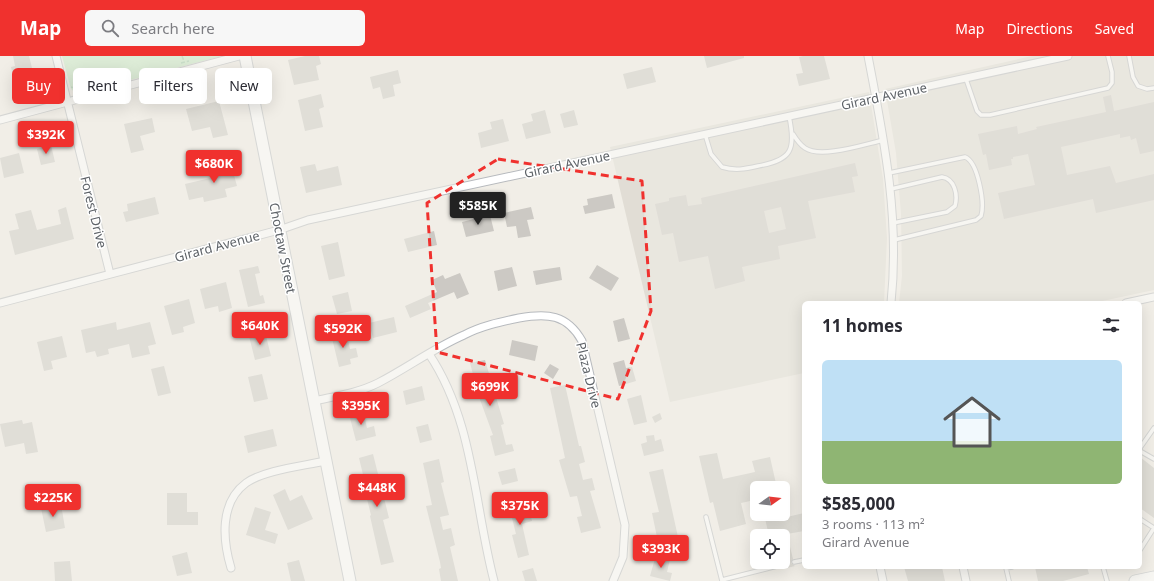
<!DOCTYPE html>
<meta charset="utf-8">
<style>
:root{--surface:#fff;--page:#f7f7f7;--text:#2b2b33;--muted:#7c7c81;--accent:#f0312e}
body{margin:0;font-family:"Noto Sans",sans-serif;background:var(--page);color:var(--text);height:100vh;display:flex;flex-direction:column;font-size:15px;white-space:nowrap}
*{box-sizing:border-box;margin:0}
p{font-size:13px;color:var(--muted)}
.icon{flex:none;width:22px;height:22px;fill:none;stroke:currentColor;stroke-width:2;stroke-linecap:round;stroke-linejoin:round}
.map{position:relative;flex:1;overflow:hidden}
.drawer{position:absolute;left:802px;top:245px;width:340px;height:268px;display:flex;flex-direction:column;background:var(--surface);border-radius:6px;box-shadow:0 4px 16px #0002}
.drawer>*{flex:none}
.guide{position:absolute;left:12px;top:12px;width:380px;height:36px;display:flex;gap:8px}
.needle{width:26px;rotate:76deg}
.tools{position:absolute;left:750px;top:425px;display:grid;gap:8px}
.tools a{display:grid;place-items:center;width:40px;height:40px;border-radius:6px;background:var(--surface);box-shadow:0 4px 16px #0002;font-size:20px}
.price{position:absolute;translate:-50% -34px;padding:0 9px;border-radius:4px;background:var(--accent);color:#fff;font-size:13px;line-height:26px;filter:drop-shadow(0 1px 2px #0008)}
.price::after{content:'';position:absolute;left:50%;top:24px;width:12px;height:9px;margin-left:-6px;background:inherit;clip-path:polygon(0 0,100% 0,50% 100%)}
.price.on{background:#222;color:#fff}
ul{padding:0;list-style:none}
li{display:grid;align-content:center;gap:8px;height:212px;padding:0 20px}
li span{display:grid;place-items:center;height:124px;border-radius:6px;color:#555}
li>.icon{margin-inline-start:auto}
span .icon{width:72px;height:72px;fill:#fffc;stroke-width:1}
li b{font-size:17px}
h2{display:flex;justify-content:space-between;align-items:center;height:48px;padding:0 20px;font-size:17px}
.chip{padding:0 14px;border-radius:6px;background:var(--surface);box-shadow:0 4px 16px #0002;font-size:14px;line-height:36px}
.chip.on{background:var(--accent);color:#fff}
header{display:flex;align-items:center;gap:24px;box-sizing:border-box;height:56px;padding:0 20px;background:var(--accent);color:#fff}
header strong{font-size:19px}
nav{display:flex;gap:22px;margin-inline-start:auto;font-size:14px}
.search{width:280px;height:36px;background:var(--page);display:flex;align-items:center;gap:10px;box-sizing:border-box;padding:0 14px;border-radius:6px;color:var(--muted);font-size:15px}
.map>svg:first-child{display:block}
.education{fill:#e1ddd5}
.green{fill:#c6e9c3}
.building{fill:#ccc9c4;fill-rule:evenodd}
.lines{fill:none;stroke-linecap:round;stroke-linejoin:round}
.lane-casing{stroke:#b7babe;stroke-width:5.5}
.street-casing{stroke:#b7babe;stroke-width:9}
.secondary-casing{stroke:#b8bcc1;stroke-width:13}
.path{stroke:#9ccaa6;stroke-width:1.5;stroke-dasharray:4 2;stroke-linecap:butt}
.lane{stroke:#fff;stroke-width:3.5}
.street{stroke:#fff;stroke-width:7}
.secondary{stroke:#fff;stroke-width:11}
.marked{fill:none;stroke:#f0312e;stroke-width:3;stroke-dasharray:8 5;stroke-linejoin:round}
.labels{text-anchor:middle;stroke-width:3;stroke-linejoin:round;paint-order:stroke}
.street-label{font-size:13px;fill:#5e6368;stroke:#fff}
</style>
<header>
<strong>Map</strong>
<div class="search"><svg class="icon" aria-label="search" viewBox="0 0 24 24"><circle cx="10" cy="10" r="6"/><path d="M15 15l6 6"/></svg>Search here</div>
<nav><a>Map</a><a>Directions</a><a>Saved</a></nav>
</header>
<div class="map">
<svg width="1154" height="525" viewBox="0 0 1154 525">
<rect width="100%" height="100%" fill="#f1eee7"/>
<!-- education -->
<path class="education" d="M1032,0H1154V234L1093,247H899L902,220L901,158L896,97L885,33Z
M869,36L883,123L887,182L884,247H804V317L670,346L610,91Z"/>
<!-- green -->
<path class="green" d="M62,0H222L77,38L71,33Z"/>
<!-- building -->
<path class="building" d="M13,0H29L34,20L14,25L11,11L15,10Z
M305,0H319L321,8L316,10L319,24L294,29L288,4Z
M704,0H744V2L707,12Z
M803,0H824L830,23L799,30L796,18L803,17L799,1Z
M652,11L656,26L627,33L623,18Z
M398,14L401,27L393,29L395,40L383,43L380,31L373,33L370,21Z
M321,38L324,51L319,53L323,71L305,75L298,44Z
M1111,39L1114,55L1154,46V95L1140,98L1136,82L1131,84L1130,80L1120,82V78L1061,91L1067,119L1110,110L1116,127L1154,118V144L1096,157L1093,143L1004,163L998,137L1035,129L1028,98L1013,101V103H1011L1012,109L989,114L986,98L983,99L978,78L1017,70L1018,78L1037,73L1036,71L1106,56L1103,41Z
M219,45L228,79L213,82L210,71L192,75L186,53Z
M545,54L551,77L526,83L522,68L533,65L531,58Z
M574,54L578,69L564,72L560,58Z
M152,62L155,76L140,80L144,94L131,97L124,68Z
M503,63L509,85L481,92L478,77L492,73L490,66Z
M51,89L55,106L41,109L37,93Z
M19,97L24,117L4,122L0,102Z
M229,101L237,130L225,133L227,141L204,146L203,141L189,144L185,128L219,120L216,104Z
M855,107L858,120L852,121L855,136L808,145L816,182L778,190L780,203L742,211L745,225L715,233L708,200L679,206L673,177L662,179L655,148L669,145V142L686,139L688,150L702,148L701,142ZM781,151L786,173L769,177L764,155Z
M315,108L317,115L338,110L342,129L306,137L300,111Z
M612,138L615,152L585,158L583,150L588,149L587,143Z
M155,141L159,158L126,166L123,156L128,155L127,148Z
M66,151L74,183L15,199L9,175L19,173L15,158L31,154L37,174L61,168L58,154Z
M531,151L534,163L527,164L531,180L518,182L516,170L507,171L504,157Z
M490,159L494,175L466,181L462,166Z
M434,175L437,189L408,196L404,183Z
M338,186L345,220L329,224L321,190Z
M597,209L619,222L611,235L589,222Z
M258,210L260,217L255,218L260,240L263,239L265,247L248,251L239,214Z
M512,211L517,230L498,235L494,215Z
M560,211L562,224L536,229L533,215Z
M460,217L469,238L457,243L454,236L428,247L431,253L410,262L405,250L437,236L432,224L443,219L445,223Z
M226,226L232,252L219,256L218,250L205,253L200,233Z
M348,236L352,255L337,258L332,240Z
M189,243L195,267L183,271L184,276L172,279L164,250Z
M394,261L397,276L373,282L369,267Z
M624,262L630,283L618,286L613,265Z
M116,266L117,274L150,266L156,288L148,290L150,298L132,302L129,288L108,293L109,298L97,301L95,295L86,297L81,274Z
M346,274L350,293L356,292L358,301L350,303L351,308L339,311L331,278Z
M265,276L271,300L255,304L249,280Z
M62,280L67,301L51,305L53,313L44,315L37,286Z
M512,284L538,290L535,305L509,299Z
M485,304L504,368L501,369L506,389L512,388L514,395L495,400L490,380L493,379L479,341L470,307Z
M624,304L626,312L632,311L636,325L619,330L613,307Z
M550,308L559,313L553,323L544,317Z
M164,310L171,337L158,340L151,313Z
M262,318L268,343L254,346L248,321Z
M565,329L579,390H581L585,406L579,408L583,424L592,422L595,434L590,435L601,472L581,477L577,461L582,460L577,440L570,441L559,404L565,402L550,332Z
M422,330L425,344L406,349L403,335Z
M641,339L647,366L634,369L627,343Z
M363,354L367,372L374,370L376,380L356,385L349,358Z
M660,357L662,363L655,367L652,361Z
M22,364L23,368L32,366L38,396L26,398L24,387L5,391L0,368Z
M428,368L432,384L420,387L416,371Z
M273,373L277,390L248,397L244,380Z
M654,379L655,385L661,383L664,395L644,400L641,388L647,386L646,380Z
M717,397L723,423L755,416L752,405L770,401L777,432H757L752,434L755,444L741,447L746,468L720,475L713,446L710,447L699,400Z
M373,398L389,462L383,464L394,506L381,509L370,460L371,459L364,431H366L359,402Z
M1140,401L1154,412V462L1140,452Z
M439,403L444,426L441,427L449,459L440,461L443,474L451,472L455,489L450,491L458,525H441L439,513L441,512L440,506L426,450L432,449L423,407Z
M515,412L518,425L502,429L498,416Z
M663,413L678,481L658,486L652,457L659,456L649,416Z
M285,433L290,445L302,439L313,463L288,474L273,439Z
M167,437H187V456H198V469H167Z
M520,443L522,450L528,449L532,465L522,468L529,499L518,502L512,479L516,478L508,446Z
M61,448L65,472L46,476L41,452Z
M255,451L271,456L265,474L278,478L275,488L246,479Z
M804,457V475L787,478L793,503L791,507L795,510L783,513V480H769L764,458H783V462Z
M187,496L192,517L177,520L172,500Z
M656,499L670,503L667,516L672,517L670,525L650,520Z
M299,504L305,525H291L287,507Z
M70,505L72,525H55L54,506Z
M904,511H942L945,525H908Z
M1035,511H1087L1089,518L1063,525H1038Z
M533,512L537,525H525L522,515Z"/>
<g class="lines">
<!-- lane casing -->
<g class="lane-casing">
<path id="lane" d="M1129,0L1133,21L1138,30L1147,33L1154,32
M966,23L977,55L981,59H990L1108,32L1112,27V16L1108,0
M705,78L711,98L722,111C735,115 745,113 758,110C792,104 796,94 789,60
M793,78C796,83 799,88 805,92C821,103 865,88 884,84
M889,117L965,101C978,106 985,147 981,160L976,164L894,184
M891,133L942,121C955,123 958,139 955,150L947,156L893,167
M1140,392L1154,372
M1140,395L1154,403
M706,461L722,525
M1140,463L1154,472
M1140,494L1154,472
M794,506L804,504
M1103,511L1107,525
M722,524L781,509
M1009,525L1006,512L1012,511"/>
</g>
<!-- street casing -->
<g class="street-casing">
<path id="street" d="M56,0L110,218
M868,0C884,83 900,162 891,247
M0,64L239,0
M0,247L279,174L308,164L1068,0
M1126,247L1154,241
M429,298C474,365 474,449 494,525
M314,345C336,340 358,337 378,327C407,312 434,292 464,279C481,270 500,266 519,262C547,257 567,258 582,285L625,469L623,501L613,525
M880,511L883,525
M963,511L966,525
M231,512C223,485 219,447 246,427C264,414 303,410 325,405"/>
</g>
<!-- secondary casing -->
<g class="secondary-casing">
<path id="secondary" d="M245,0L350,525
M1135,525L1154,521"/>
</g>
<!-- path -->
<path class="path" d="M182,0L184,5
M181,7L189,5
M71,31L81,34"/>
<!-- lane -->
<use href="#lane" class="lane"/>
<!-- street -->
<use href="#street" class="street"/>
<!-- secondary -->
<use href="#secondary" class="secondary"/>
</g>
<!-- marked area -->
<path d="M0 0H1154V525H0ZM498,103L642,125L651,255L618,343L437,296L427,147Z" fill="#f1eee7" fill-opacity=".55" fill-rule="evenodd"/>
<path class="marked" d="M498,103L642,125L651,255L618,343L437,296L427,147Z"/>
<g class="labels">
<!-- street labels -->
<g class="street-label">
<text transform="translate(884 40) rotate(-12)" y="5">Girard Avenue</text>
<text transform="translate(567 108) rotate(-12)" y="5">Girard Avenue</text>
<text transform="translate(94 156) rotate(76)" y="5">Forest Drive</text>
<text transform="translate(217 190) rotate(-15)" y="5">Girard Avenue</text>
<text transform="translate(283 192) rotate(79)" y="5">Choctaw Street</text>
<text transform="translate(589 319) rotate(76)" y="5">Plaza Drive</text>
</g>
</g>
</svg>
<div class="tools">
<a><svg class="needle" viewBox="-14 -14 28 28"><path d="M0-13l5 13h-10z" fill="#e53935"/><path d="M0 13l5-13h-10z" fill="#7c7c81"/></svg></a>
<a><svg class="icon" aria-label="locate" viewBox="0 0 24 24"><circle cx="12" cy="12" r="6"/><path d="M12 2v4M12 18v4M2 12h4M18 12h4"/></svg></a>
</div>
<b class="price" style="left:46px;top:99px">$392K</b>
<b class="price" style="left:214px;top:128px">$680K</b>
<b class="price on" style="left:478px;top:170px">$585K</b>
<b class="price" style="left:260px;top:290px">$640K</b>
<b class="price" style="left:343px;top:293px">$592K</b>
<b class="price" style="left:490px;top:351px">$699K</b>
<b class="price" style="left:361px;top:370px">$395K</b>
<b class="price" style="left:377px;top:452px">$448K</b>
<b class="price" style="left:53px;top:462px">$225K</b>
<b class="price" style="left:520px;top:470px">$375K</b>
<b class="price" style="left:661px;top:513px">$393K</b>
<div class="guide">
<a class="chip on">Buy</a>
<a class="chip">Rent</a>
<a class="chip">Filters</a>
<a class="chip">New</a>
</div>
<section class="drawer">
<h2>11 homes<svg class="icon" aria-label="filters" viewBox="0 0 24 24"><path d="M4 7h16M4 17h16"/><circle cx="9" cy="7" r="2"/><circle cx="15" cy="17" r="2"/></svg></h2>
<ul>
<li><span style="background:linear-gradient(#bfe0f5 65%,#8fb573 0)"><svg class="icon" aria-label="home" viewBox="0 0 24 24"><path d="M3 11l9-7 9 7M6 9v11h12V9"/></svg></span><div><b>$585,000</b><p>3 rooms · 113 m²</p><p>Girard Avenue</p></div></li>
</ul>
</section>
</div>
